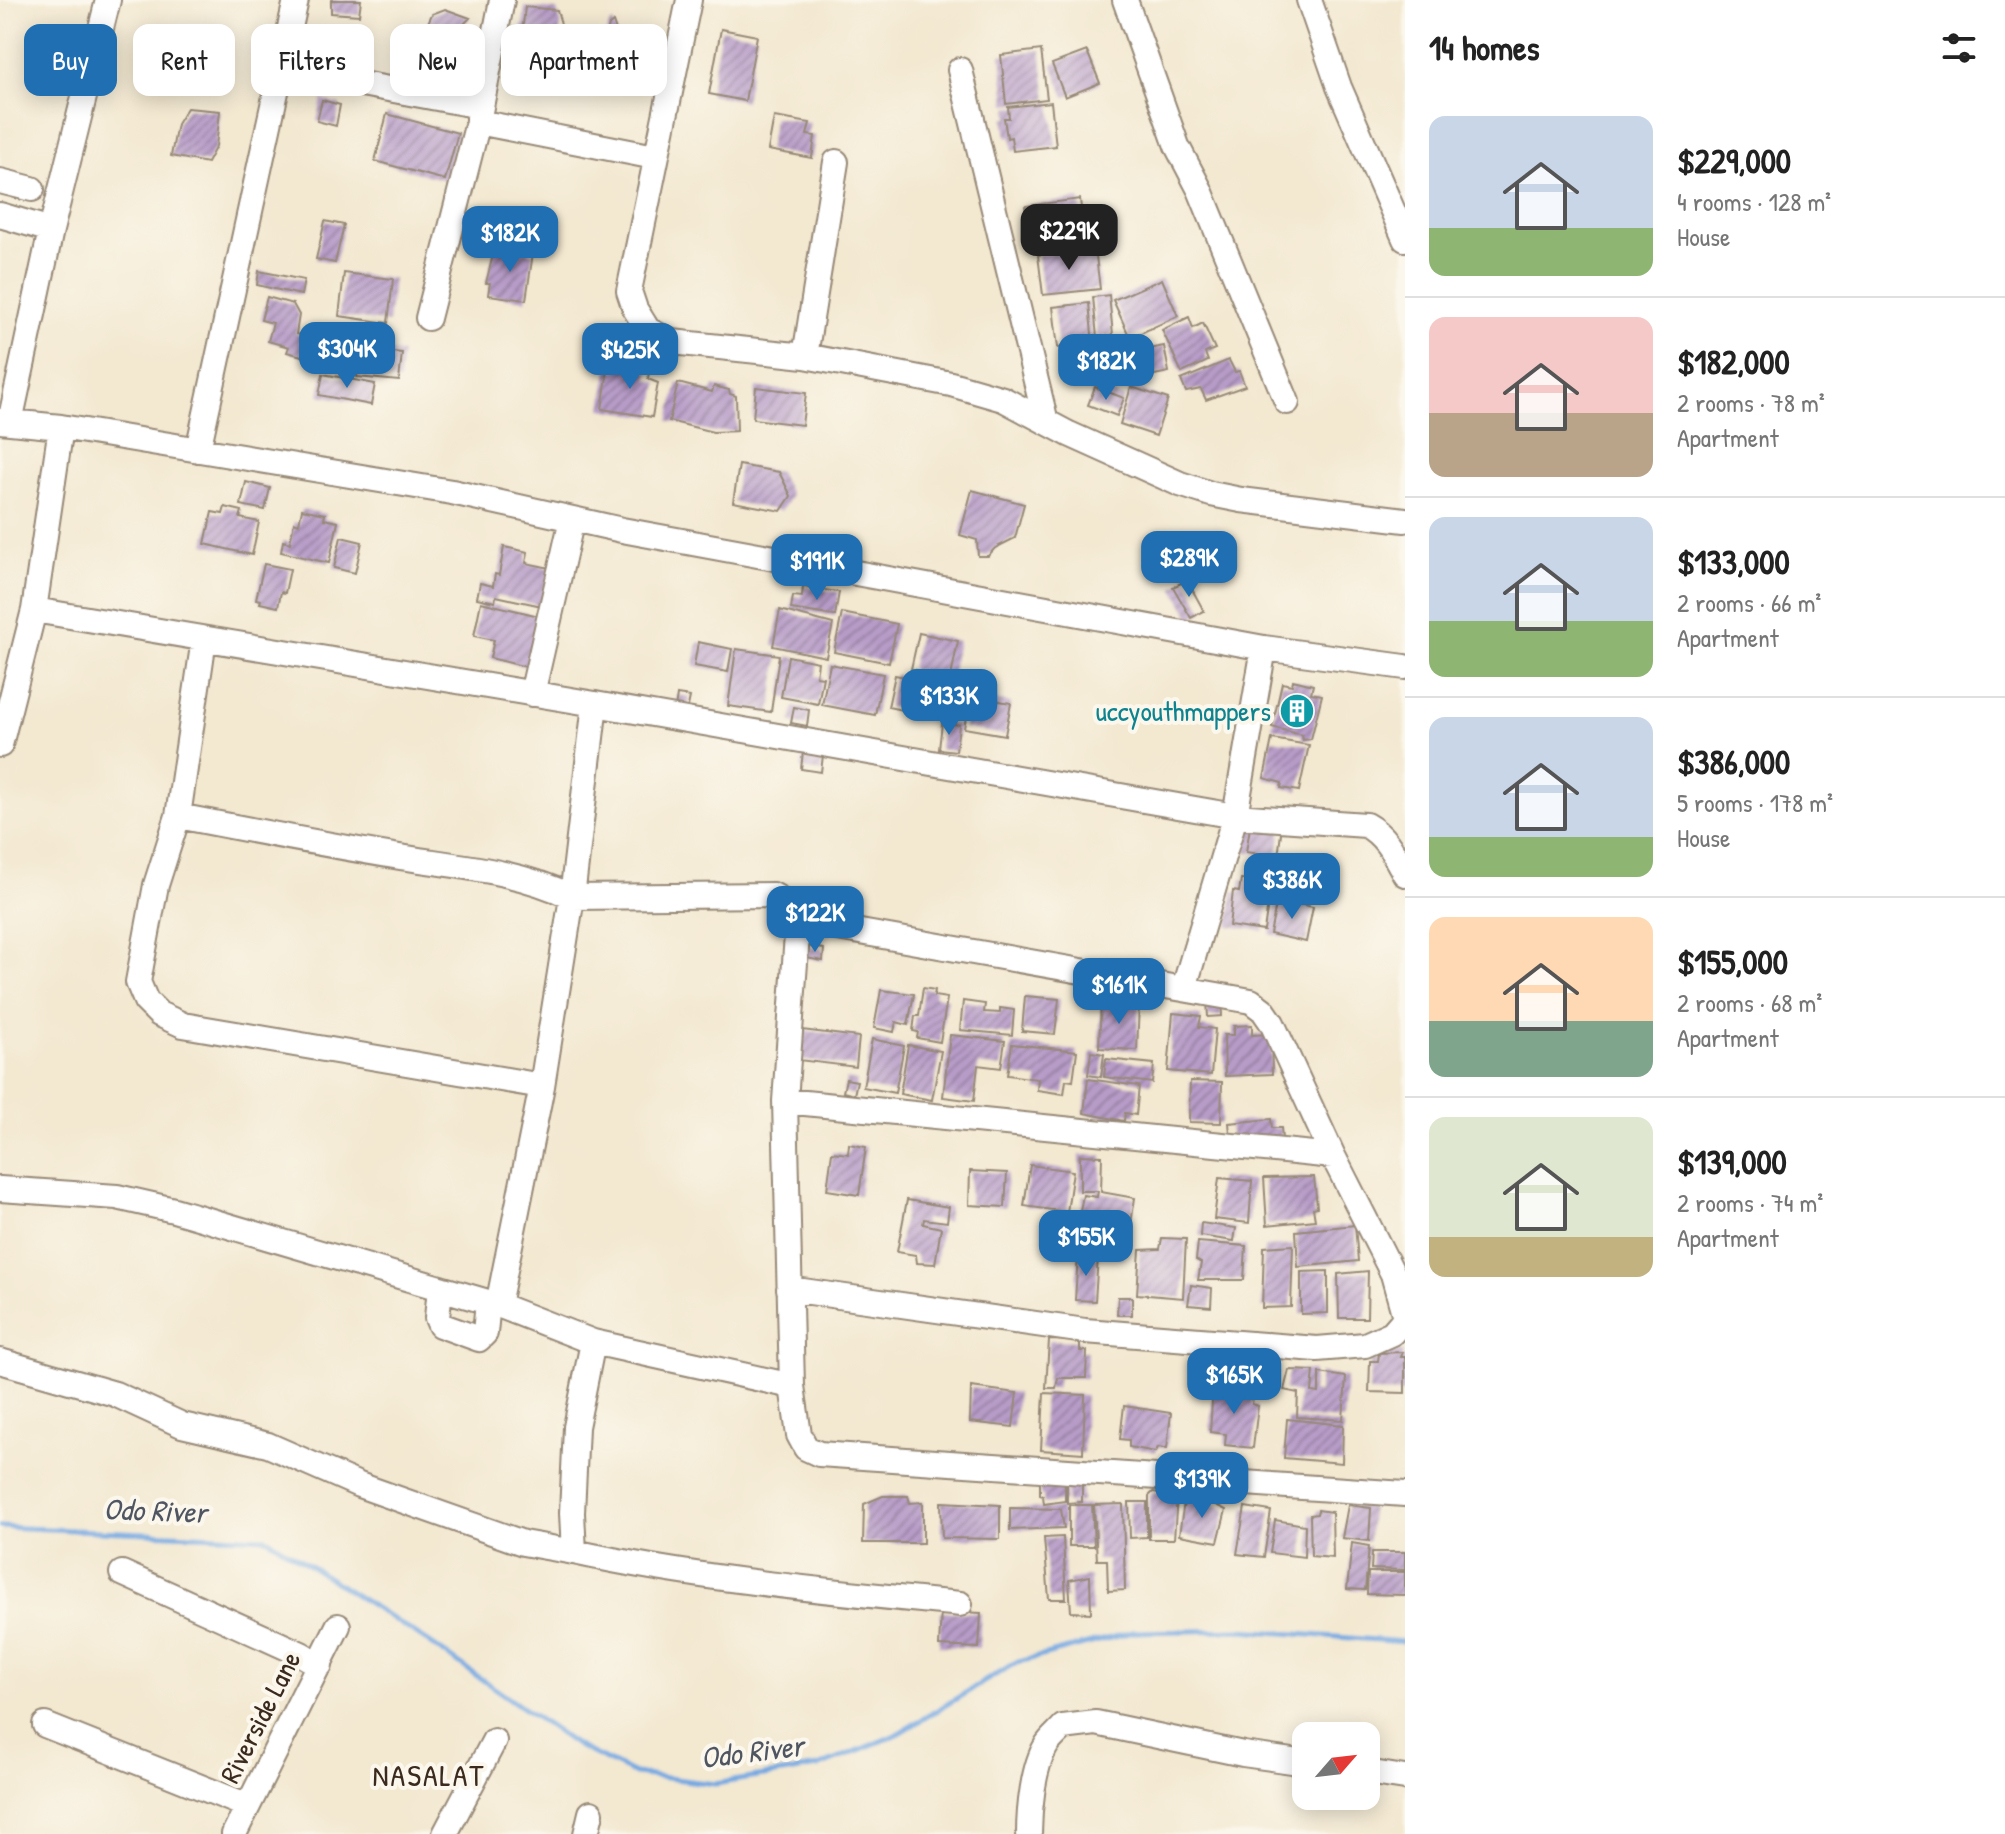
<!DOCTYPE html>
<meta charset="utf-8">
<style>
:root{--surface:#fff;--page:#f6f6f6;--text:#222;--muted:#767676;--line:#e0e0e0;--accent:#1f6fb2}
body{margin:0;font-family:"Patrick Hand",sans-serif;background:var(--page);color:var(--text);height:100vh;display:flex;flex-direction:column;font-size:30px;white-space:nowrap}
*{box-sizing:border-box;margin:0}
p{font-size:26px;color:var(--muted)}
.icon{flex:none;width:44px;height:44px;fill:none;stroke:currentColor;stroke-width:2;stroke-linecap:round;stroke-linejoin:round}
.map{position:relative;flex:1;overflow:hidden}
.details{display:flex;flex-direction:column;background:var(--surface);width:600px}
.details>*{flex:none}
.top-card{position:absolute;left:24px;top:24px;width:760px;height:72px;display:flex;gap:16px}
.needle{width:52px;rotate:62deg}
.fabs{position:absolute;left:1292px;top:1722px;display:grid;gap:16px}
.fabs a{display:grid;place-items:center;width:88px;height:88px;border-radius:16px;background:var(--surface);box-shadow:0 4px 20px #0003;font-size:40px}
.price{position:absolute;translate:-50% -68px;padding:0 18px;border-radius:16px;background:var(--accent);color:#fff;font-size:26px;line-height:52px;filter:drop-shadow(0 2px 4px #0008)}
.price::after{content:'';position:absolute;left:50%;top:48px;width:24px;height:18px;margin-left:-12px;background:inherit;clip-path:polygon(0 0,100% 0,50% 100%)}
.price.active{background:#222;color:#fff}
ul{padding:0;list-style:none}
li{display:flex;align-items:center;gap:24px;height:200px;padding:0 24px}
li+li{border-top:2px solid var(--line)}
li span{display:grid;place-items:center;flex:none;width:224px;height:160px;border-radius:16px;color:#555}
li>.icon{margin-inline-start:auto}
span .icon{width:96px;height:96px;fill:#fffc;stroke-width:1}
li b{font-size:34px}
h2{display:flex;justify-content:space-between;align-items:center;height:96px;padding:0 24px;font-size:34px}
.chip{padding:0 28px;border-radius:16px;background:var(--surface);box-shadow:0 4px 20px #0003;font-size:28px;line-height:72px}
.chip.active{background:var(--accent);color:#fff}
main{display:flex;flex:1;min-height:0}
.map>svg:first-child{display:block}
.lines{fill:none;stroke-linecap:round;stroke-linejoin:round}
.stream{stroke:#74a8e1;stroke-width:5}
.building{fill:url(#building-hatch)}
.minor-casing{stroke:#978977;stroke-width:28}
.minor{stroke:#fff;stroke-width:24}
.labels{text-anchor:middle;stroke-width:8;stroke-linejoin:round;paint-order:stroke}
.culture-label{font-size:28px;fill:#0d838f;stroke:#fbf7ec;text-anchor:end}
.street-label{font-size:28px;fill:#3b2a1e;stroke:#fbf7ec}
.water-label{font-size:30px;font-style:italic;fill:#4f5662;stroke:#fbf7ec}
.neighbourhood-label{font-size:30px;letter-spacing:2px;fill:#3b2a1e;stroke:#fbf7ec}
</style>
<main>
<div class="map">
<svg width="1405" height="1834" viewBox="0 0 1405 1834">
<defs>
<pattern id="building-hatch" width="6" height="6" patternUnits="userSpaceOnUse" patternTransform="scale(2)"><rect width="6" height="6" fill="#b79cc8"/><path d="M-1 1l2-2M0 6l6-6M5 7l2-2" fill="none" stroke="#967fa2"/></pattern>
</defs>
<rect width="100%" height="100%" fill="#fbf7ec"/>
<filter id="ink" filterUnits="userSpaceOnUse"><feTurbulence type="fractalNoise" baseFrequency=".0125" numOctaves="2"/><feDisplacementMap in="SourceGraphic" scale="16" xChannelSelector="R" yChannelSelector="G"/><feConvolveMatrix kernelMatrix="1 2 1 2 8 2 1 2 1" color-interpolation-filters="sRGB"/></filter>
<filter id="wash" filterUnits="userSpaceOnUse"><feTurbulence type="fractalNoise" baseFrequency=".006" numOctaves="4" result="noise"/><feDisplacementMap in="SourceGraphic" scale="32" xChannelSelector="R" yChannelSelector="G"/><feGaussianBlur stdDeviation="1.8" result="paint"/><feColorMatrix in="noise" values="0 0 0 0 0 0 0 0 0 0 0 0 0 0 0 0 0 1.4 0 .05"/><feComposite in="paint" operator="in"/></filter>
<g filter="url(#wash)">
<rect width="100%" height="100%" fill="#f3e8d0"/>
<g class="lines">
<!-- stream -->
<path class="stream" d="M0,1527L267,1538L430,1643L577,1746L635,1774L715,1784L818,1767L898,1734L1015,1663L1133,1632L1241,1630L1405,1642"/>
</g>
<g id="blocks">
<!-- building -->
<path class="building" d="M331,0H361L359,15L331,13Z
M525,7L557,10L561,24L554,65L515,58L517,43L513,42L514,34L523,25Z
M445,9L470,18L461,27L457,53L448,57L425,53L427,25L432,14Z
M613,22L617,34L633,38L630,48L637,50L633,64L628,63L625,75L592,67L595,57L601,59L609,25Z
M721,29L757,36L745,101L709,94Z
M1041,50L1047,99L1006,104L1001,55Z
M1087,51L1100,83L1065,97L1052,64Z
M448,57L469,61L467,77L445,73Z
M322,100L340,105L336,126L317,121Z
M1051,102L1056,146L1013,151L1011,137L1007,138L1004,118H1009L1008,107Z
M187,108L220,111L216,146L207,163L171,156L177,124Z
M387,114L458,133L445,180L375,161Z
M774,117L810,123L807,135L815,136L812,158L768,150Z
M1080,199L1085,244L1031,250L1025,206Z
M325,221L344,225L335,263L316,259Z
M495,247L533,253L526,300L488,295L490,283H486Z
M1095,248L1100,289L1043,295L1038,255Z
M259,271L304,280L301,295L257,285Z
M344,273L393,279L388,323L339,316Z
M1162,279L1178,316L1130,338L1113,300Z
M1109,295L1113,335L1097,337L1093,297Z
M267,297L293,304L299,315L296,334L318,339L313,359L287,352L289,347L268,341L273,323L261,320Z
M1089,303L1093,345L1058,348L1053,307Z
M1189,317L1193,328L1203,323L1215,349L1205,353L1208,361L1182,373L1162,330Z
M340,335L358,339L352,368L345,367V370L323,365L329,337L339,339Z
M1164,346L1169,372L1135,379L1130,353Z
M360,349L402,353L399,381L357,377Z
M619,360L637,363L636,370L649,372L648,379L658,383L652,417L602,409L608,370L617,371Z
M1229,360L1235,372L1239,371L1245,386L1206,400L1201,389L1186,392L1181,380Z
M323,374L375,384L371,405L319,395Z
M678,383L712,392L714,386L729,390L730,394L736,396L737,431L713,432L669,421Z
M756,387L806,393L802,425L753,419Z
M1095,387L1124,398L1117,416L1088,405Z
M1131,387L1168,399L1156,436L1120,424Z
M739,465L779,472L791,496L781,511L733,502Z
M246,482L270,488L265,510L241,505Z
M972,490L1024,504L1015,538L995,548L988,556H978L977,540L960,535Z
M225,507L242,511L240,518L259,522L252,555L205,544L212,512L223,514Z
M302,509L325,514L324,519L338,522L329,563L281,552L283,541L290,543L294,522L299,524Z
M341,537L362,542L355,573L334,568Z
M504,547L528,552L526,563L550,568L542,606L496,596L495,602L477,598L480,583L493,586L495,574L499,575Z
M264,564L290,569L285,593L281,592L278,607L260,603L261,600L256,599Z
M1187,580L1204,611L1191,618L1173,587Z
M803,587L839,592L835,616L791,609L793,596L802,597Z
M481,602L543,617L531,668L490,658L494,640L474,636Z
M780,610L833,624L826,657L773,646Z
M842,613L897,624L889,663L834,652Z
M919,633L958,641L951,677L911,669Z
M698,642L732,649L728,672L694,666Z
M736,649L779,655L771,712L728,706Z
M788,656L818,662L816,676L823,677L818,704L781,697Z
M830,664L883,674L875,715L822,705Z
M895,675L956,687L949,720L888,707Z
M1293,680L1313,685L1311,693L1322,695L1311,739L1303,740L1302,735L1272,727L1282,683L1292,685Z
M971,690L989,694L988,699L1011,703L1005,735L964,728Z
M677,695L690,697L687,711L675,709Z
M794,707L809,710L807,726L791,723Z
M942,723L959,725L956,751L939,749Z
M1272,739L1309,745L1299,791L1281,788L1282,783L1264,778Z
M803,752L823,755L821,772L801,769Z
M1251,821L1282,825L1278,857L1246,852Z
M1241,879L1271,883L1264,931L1229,926L1233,891L1239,892Z
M1277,900L1313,907L1306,942L1270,934Z
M807,946L824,949L823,961L806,958Z
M923,988L935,990L934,996L947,998L940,1042L917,1038L918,1032L913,1031L915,1016H919Z
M881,990L914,994L908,1025L896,1022L894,1032L874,1028Z
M1025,996L1059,999L1055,1034L1022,1031Z
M1221,1000L1222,1016L1208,1017L1207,1001Z
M963,1001L985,1004L984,1012L1000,1013V1008L1014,1010L1012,1035L960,1030Z
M1101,1001L1139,1004L1137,1050L1099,1048Z
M1173,1013L1201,1016L1199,1027L1215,1029L1211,1075L1168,1071Z
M1252,1025V1035L1271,1034L1272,1074L1225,1076L1224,1035H1234V1026Z
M802,1030L859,1037L856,1067L798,1060Z
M950,1035L1005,1041L1001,1068L978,1065L974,1101L943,1097Z
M872,1039L904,1046L895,1093L863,1087Z
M1012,1044L1077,1051L1073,1081L1066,1080L1064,1094L1037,1090L1038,1079L1007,1075Z
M908,1045L941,1051L932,1100L900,1094Z
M1091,1052L1104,1054L1101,1077L1088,1075Z
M1106,1059L1154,1064L1152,1083L1104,1077Z
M846,1079L857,1081L854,1095L843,1092Z
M1088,1079L1139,1086L1136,1115L1125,1113L1124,1121L1084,1113Z
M1190,1081L1222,1082L1221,1123L1189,1122Z
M1271,1119L1272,1128H1281L1282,1139L1231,1143L1229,1123Z
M849,1144L866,1147L859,1195L827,1190L832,1152L848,1154Z
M1080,1155L1102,1156L1101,1192L1135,1198L1131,1224L1120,1221L1118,1230L1078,1222L1083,1195L1097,1197L1098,1191H1080Z
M1030,1165L1073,1171L1067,1212L1024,1206Z
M970,1171L1007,1173L1005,1207L969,1205Z
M1314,1177L1317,1207L1313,1208L1315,1220L1267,1225L1264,1178Z
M1219,1178L1252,1181L1249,1223L1214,1219Z
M907,1200L949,1207L947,1222L924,1219L923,1224L941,1228L935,1264L917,1263L916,1255L897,1252Z
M1201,1223L1236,1228L1234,1241L1200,1236Z
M1355,1225L1358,1261L1298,1267L1296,1231Z
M1078,1227L1125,1236L1123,1258L1076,1251Z
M1162,1238L1186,1239L1183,1298L1137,1294L1140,1250L1160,1249Z
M1198,1242L1246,1246L1244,1280H1198L1201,1263L1196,1260Z
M1293,1245L1291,1307L1262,1308L1264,1247Z
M1078,1256L1098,1257L1095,1301L1075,1300Z
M1328,1271V1313L1301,1314V1272Z
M1368,1271L1367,1318H1339L1338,1274Z
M1191,1285L1212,1288L1211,1307L1188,1305Z
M1118,1297H1132V1315H1117Z
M1049,1340L1080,1341V1351H1087L1086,1378H1058L1056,1388H1046Z
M1403,1352L1401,1357H1405V1393L1369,1392L1370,1361H1378L1379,1353Z
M1289,1370L1314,1371L1312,1392L1319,1393V1373L1346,1377L1343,1420L1297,1417L1298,1393L1284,1390Z
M971,1387L1017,1393L1013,1427L970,1422Z
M1213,1387L1254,1390L1252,1404L1258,1406L1253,1448L1225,1445L1226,1434L1210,1432Z
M1044,1393L1085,1395L1083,1453L1041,1450Z
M1124,1406L1171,1413L1167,1448L1158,1447L1156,1452L1129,1447V1440L1120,1439Z
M1287,1419L1343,1425L1342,1463L1284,1458Z
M1065,1473V1501L1044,1504L1043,1496L1040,1495V1476Z
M1067,1480L1082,1482V1502L1067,1503Z
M1153,1492L1177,1496L1174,1539H1149V1496Z
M883,1496H908L910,1503L923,1502V1543H863L864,1504Z
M1202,1498L1226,1510L1218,1542L1179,1535L1184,1502Z
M941,1502L1000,1505V1539L942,1538Z
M1129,1502H1147V1537L1130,1538Z
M1123,1504L1125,1590L1108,1591L1107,1560H1097L1094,1505Z
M1069,1505H1092L1094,1546H1069Z
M1348,1505L1371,1508L1369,1541L1342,1538Z
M1245,1507L1271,1511L1264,1557L1237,1554Z
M1010,1508L1061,1509L1064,1528L1010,1530Z
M1318,1510L1332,1512L1333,1558L1311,1556L1310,1515L1317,1514Z
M1275,1520L1305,1525L1304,1557L1270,1553Z
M1063,1537L1066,1599H1049L1044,1538Z
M1352,1543L1369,1546L1365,1590L1347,1589Z
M1372,1552H1405V1570L1371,1569Z
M1368,1572H1405V1595L1367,1594Z
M1090,1576L1091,1613L1071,1612L1069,1580Z
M941,1611L981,1613L979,1648L939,1646Z"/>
</g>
</g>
<g filter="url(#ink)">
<use href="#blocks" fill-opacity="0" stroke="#978977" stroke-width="2"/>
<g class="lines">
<!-- minor casing -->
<g class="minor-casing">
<path id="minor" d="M689,0L629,291L635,309L648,330L672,342L805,356L951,384L1003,399L1069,434L1180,484L1211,494L1241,500L1405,520
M1125,0L1177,146L1200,190L1287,402
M1309,0L1339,87L1405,239
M281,69L480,106
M960,70L1046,422
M478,122L655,157
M0,181L32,189
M0,215L51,230
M428,318L478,122L502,0
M805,356L836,162
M0,421L61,427L452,492L622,530L1264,648L1405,667
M10,422L51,230L108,0
M198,450L296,0
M34,610L595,704L1235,816L1366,825C1386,836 1394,854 1405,874
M204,639L178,816L156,885L138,982L146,1001L159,1014L183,1025L542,1086
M532,694L572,519
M0,745L34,610L61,427
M178,816C250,830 322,844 394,856C453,866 518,870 572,897L773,895L785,902L798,921L1251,1001L1263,1010L1272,1023L1333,1156L1393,1274L1405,1317
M798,921L785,1101L792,1386L799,1435L806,1448L819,1454L1405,1494
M1184,988L1235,816L1264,648
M785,1101L1333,1156
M0,1189L117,1197L174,1210L498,1305L593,1342L792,1386
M440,1288L437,1318L440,1325L479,1339L485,1333L488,1302
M789,1289L1085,1331L1317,1349L1365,1345L1392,1333L1405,1318
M498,1305L542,1086L572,897L595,704
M0,1361L115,1394L182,1425L268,1445L359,1485L523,1543L574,1552L572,1513L576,1427L593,1342
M574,1552C701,1580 830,1591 960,1604
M122,1573L301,1654L320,1665
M45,1725L248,1806
M1366,1772L1405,1778
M234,1834L338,1626
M445,1834L494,1741
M586,1834L591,1813
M1029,1834C1029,1810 1033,1767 1046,1746C1050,1739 1058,1733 1063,1727L1096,1723L1243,1754L1306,1763"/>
</g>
<!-- minor -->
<use href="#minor" class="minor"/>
</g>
</g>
<!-- icons -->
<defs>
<g id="building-disc" transform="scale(1.8)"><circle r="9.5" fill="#0f9aa8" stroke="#fbf7ec"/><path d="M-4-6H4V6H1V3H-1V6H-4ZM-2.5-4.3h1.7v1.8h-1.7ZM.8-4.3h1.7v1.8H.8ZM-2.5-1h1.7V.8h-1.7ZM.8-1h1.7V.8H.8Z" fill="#fff"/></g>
</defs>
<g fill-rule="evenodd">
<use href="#building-disc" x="1297" y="711"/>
</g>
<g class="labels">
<!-- culture labels -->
<g class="culture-label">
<text x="1271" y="721">uccyouthmappers</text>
</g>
<!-- street labels -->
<g class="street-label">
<text transform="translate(260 1717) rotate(-63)" y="10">Riverside Lane</text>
</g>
<!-- water labels -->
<g class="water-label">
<text transform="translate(155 1511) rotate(2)" y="10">Odo River</text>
<text transform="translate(752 1752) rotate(-7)" y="10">Odo River</text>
</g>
<!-- neighbourhood labels -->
<g class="neighbourhood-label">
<text x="429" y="1786">NASALAT</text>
</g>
</g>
</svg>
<div class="fabs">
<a><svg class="needle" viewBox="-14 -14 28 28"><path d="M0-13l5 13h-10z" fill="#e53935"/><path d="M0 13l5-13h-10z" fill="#767676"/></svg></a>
</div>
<b class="price active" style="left:1069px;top:272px">$229K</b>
<b class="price" style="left:510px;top:274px">$182K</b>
<b class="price" style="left:347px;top:390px">$304K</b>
<b class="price" style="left:630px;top:391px">$425K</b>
<b class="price" style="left:1106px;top:402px">$182K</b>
<b class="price" style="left:1189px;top:599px">$289K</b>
<b class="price" style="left:817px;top:602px">$191K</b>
<b class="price" style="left:949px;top:737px">$133K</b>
<b class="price" style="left:1292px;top:921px">$386K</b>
<b class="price" style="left:815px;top:954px">$122K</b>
<b class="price" style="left:1119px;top:1026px">$161K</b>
<b class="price" style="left:1086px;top:1278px">$155K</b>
<b class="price" style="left:1234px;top:1416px">$165K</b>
<b class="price" style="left:1202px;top:1520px">$139K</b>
<div class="top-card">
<a class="chip active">Buy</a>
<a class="chip">Rent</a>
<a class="chip">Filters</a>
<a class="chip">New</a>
<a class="chip">Apartment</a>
</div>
</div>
<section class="details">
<h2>14 homes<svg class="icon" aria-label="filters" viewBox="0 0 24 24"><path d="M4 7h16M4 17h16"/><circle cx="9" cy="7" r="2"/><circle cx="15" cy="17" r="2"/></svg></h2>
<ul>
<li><span style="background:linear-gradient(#c9d6e8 70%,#8fb573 0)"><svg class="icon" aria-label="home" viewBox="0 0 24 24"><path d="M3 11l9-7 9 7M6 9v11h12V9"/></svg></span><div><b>$229,000</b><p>4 rooms · 128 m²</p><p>House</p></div></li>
<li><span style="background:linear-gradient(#f6c9c9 60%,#b9a48a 0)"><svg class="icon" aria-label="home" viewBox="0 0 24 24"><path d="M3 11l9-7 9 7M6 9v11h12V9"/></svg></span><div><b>$182,000</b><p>2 rooms · 78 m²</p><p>Apartment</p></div></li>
<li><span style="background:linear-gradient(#c9d6e8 65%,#8fb573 0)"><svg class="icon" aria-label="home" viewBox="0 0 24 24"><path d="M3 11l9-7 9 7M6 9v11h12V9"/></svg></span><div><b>$133,000</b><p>2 rooms · 66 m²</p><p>Apartment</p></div></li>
<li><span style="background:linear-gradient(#c9d6e8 75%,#8fb573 0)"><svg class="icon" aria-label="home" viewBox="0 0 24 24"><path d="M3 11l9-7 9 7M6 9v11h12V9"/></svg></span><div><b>$386,000</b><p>5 rooms · 178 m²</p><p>House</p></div></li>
<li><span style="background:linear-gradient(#ffd9b3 65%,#7fa58c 0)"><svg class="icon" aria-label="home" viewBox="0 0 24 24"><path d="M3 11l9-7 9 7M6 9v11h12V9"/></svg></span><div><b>$155,000</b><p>2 rooms · 68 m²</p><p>Apartment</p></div></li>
<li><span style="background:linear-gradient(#dfe7d0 75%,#c2b280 0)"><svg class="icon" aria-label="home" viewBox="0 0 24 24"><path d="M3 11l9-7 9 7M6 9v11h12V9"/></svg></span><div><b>$139,000</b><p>2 rooms · 74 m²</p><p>Apartment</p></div></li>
</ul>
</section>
</main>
